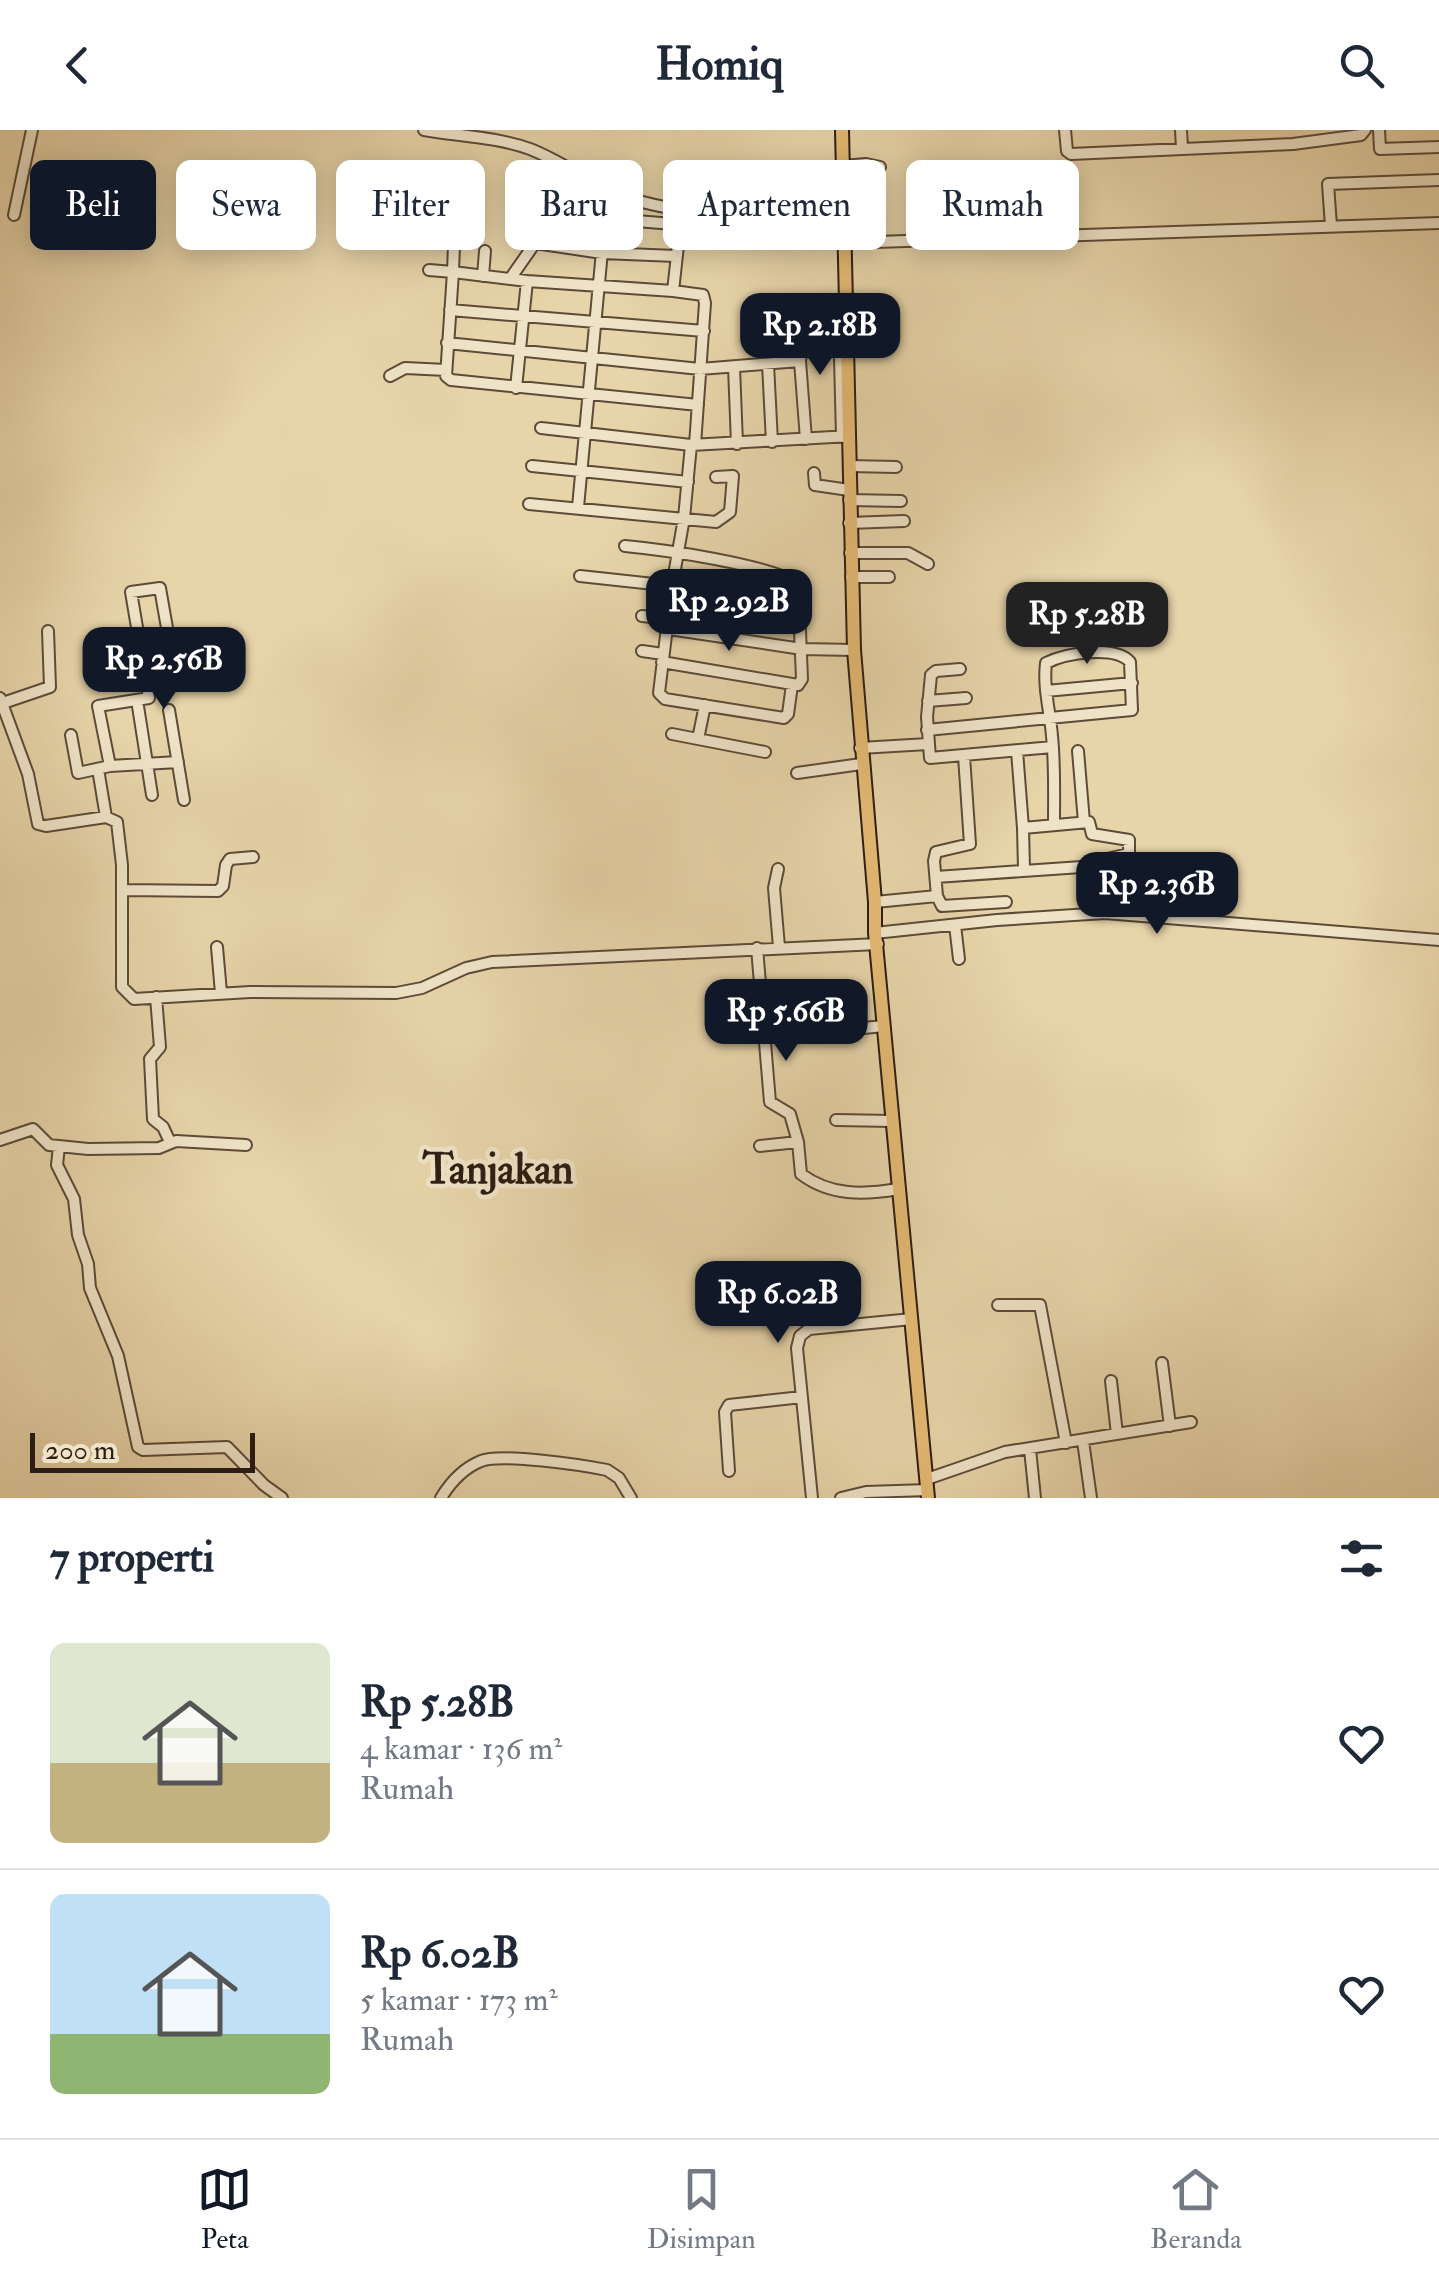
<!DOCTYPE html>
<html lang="id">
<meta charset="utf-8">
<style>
:root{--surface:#fff;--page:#f2f2f3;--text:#1f2937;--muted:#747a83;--line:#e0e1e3;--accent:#111827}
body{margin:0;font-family:"IM FELL Double Pica",serif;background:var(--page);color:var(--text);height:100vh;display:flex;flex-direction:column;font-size:38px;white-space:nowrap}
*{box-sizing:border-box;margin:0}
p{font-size:32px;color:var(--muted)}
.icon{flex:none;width:55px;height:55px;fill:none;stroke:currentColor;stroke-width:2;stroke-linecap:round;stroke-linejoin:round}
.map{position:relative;height:1368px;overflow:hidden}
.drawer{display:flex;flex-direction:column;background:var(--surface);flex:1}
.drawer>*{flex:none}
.guide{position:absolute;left:30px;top:30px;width:1380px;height:90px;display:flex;gap:20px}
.scale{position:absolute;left:30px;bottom:25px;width:225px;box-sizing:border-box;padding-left:10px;border:5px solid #2d1d12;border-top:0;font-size:28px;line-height:35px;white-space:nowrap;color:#2d1d12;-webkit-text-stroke:8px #efe3c7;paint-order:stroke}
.price{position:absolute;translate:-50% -85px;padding:0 22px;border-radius:20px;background:var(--accent);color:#fff;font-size:32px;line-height:65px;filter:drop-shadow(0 2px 5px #0008)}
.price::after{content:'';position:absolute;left:50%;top:60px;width:30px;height:22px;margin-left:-15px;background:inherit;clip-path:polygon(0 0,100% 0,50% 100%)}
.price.on{background:#222;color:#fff}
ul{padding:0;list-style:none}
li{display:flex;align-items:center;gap:30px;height:250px;padding:0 50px}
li+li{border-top:2px solid var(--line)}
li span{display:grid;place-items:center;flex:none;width:280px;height:200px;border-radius:15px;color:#555}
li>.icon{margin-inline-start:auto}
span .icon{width:120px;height:120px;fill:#fffc;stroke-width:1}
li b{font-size:42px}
h2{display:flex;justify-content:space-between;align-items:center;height:120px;padding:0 50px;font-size:42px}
.pill{padding:0 35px;border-radius:15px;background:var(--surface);box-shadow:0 5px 25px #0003;font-size:35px;line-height:90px}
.pill.on{background:var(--accent);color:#fff}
header{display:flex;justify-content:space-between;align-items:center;height:130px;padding:0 50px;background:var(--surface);font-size:45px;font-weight:700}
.tab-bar{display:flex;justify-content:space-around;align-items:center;height:140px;border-top:2px solid var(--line);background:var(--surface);font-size:28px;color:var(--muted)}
.tab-bar a{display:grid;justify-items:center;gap:5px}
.tab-bar .on{color:var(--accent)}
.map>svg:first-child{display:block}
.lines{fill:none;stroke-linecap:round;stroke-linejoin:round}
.minor-casing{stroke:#5c4b38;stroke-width:14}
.major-casing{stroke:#2d1d12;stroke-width:16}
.minor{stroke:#efe3c7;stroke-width:10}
.major{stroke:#e4ba74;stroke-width:12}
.labels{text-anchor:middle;stroke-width:9;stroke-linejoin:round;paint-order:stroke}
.quarter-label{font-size:42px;font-weight:bold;fill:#2d1d12;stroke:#efe3c7}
</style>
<header><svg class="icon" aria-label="back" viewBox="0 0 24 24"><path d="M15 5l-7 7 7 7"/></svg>Homiq<svg class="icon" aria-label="search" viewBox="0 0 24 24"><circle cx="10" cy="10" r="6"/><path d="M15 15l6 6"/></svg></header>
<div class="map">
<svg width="1439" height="1368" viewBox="0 0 1439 1368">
<rect width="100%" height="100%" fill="#e7d4a9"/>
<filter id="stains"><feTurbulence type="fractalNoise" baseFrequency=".002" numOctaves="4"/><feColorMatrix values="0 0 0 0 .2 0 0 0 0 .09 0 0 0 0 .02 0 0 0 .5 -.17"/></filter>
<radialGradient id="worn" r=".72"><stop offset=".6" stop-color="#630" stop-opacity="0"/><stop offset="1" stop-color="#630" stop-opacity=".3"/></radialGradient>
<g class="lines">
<!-- minor casing -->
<g class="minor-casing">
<path id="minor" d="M424,0C459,6 497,7 530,19C566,33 596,58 632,69C694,88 781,89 845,91
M1065,0L1067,21L1071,24L1293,14L1361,5L1365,0
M1181,0L1182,18
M1379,0L1380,19L1439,17
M843,36L866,34L880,37
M14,85L32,0
M1331,96L1328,54L1439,50
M987,109V97L995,95L1049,97L1053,99L1055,105
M846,113L1439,93
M429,140L453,142L455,87
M483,146L485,121
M510,149L535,113L602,123L676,126
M673,161L527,151L453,142L446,246L451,250L698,275
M450,180L704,201
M839,188L842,307
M447,213L700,239L800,231L806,193L848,188
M800,231L806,309
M768,234L772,312
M734,237L737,314
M390,246L405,238L446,240
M516,258L527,151
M541,298L691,315L850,306
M691,315L684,388L672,456L659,563L665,569L784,588L788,584L792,555
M532,336L688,352
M849,336L896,337
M814,343L815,355L849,360
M849,370L901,371
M529,374L716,392L730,382L733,346L716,347
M578,377L604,100L612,89L673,94L680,98L673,161L703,165L705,173L695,315
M849,393L904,391
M625,416C667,420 763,434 798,453L802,549L798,555L662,532
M850,423H908L928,434
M580,446L672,456
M851,447H889
M672,463L800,483
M642,486L670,489
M669,499L802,519L854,520
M642,521L663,524
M960,539L936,541L931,545L927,587L930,628L1053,617
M1046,561L1132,553
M0,568L28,644L38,694L46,696L106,687L117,692L122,735V857L134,869L250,862L396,863L422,858L466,838L492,832L878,814
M137,570L152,665
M928,571L966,568
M3,573L50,557L48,501
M169,580L184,670
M927,600L1132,580L1130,532C1115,515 1066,523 1046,533C1043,558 1050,581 1052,606C1055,635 1054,665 1054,695
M672,604L765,622
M71,605L78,643L110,636L98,576L149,568L131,462L160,458L173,532
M698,609L705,575
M860,618L928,614
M1017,621L1023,698
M1078,621L1084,692
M110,636L178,632
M98,639L106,687
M797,643L861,634
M778,739L774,758L779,817
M936,747L1096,736L1107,729L1129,724V710L1092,704L1089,692L1023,698L1024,739
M122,760L218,761L223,756L226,735L230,729L253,727
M937,766L942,776L1006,772
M875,772L937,766L934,731L936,722L970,714L964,626
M955,795L959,829
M875,803L997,790L1105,783L1439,810
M217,817L221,863
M757,818L770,972L790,984L798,1012L801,1044C830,1066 864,1065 898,1059
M156,867L160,917L150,929L153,989L163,997L170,1012
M843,900L884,896
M836,990L892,991
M0,1010L33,999L49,1015L88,1019L159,1018L176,1011L246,1015
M59,1016L57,1035L74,1069L78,1105L88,1134L90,1158L118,1226L138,1317L143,1320L227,1317L264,1355L282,1368
M760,1016L798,1012
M998,1175H1040L1066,1313
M1162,1233L1170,1296
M1111,1251L1117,1304
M1083,1311L1091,1368
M1030,1319L1035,1368
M729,1341L725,1282L729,1275L802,1267
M927,1349L1005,1322L1191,1292
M441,1368C450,1353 464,1338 481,1331C502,1323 582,1335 607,1340L619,1348L631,1368
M812,1368L797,1218L800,1206L809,1199L912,1189
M841,1368L866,1362L928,1360"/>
</g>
<!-- major casing -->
<g class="major-casing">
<path id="major" d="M842,0L854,520L875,772V803L928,1368"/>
</g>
<!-- minor -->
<use href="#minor" class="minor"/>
<!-- major -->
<use href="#major" class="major"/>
</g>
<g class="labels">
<!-- quarter labels -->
<g class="quarter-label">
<text x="498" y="1053">Tanjakan</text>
</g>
</g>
<rect width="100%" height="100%" filter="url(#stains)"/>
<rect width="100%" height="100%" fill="url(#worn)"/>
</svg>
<div class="scale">200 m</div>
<b class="price" style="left:820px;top:248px">Rp 2.18B</b>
<b class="price" style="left:729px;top:524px">Rp 2.92B</b>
<b class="price on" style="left:1087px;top:537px">Rp 5.28B</b>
<b class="price" style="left:164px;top:582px">Rp 2.56B</b>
<b class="price" style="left:1157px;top:807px">Rp 2.36B</b>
<b class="price" style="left:786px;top:934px">Rp 5.66B</b>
<b class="price" style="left:778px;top:1216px">Rp 6.02B</b>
<div class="guide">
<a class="pill on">Beli</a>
<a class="pill">Sewa</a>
<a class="pill">Filter</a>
<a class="pill">Baru</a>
<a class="pill">Apartemen</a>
<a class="pill">Rumah</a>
</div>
</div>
<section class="drawer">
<h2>7 properti<svg class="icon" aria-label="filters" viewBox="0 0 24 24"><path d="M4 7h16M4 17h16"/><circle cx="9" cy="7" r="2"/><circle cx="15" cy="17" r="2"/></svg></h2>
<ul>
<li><span style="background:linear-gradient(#dfe7d0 60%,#c2b280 0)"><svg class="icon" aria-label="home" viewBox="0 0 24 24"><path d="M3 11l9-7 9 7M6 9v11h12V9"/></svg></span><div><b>Rp 5.28B</b><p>4 kamar · 136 m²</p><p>Rumah</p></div><svg class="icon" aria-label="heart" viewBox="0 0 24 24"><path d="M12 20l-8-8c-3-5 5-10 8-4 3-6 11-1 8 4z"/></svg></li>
<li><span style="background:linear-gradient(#bfe0f5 70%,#8fb573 0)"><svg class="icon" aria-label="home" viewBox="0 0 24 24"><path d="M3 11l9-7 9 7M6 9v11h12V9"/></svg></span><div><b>Rp 6.02B</b><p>5 kamar · 173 m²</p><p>Rumah</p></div><svg class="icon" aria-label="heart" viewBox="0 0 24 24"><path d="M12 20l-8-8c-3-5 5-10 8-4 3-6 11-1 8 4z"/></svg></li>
</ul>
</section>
<nav class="tab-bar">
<a class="on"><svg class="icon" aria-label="map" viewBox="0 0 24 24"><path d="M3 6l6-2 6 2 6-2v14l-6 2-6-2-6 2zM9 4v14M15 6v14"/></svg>Peta</a>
<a><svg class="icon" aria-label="saved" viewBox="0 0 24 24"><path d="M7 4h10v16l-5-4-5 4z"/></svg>Disimpan</a>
<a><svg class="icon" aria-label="home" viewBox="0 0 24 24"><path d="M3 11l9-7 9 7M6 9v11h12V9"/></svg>Beranda</a>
</nav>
